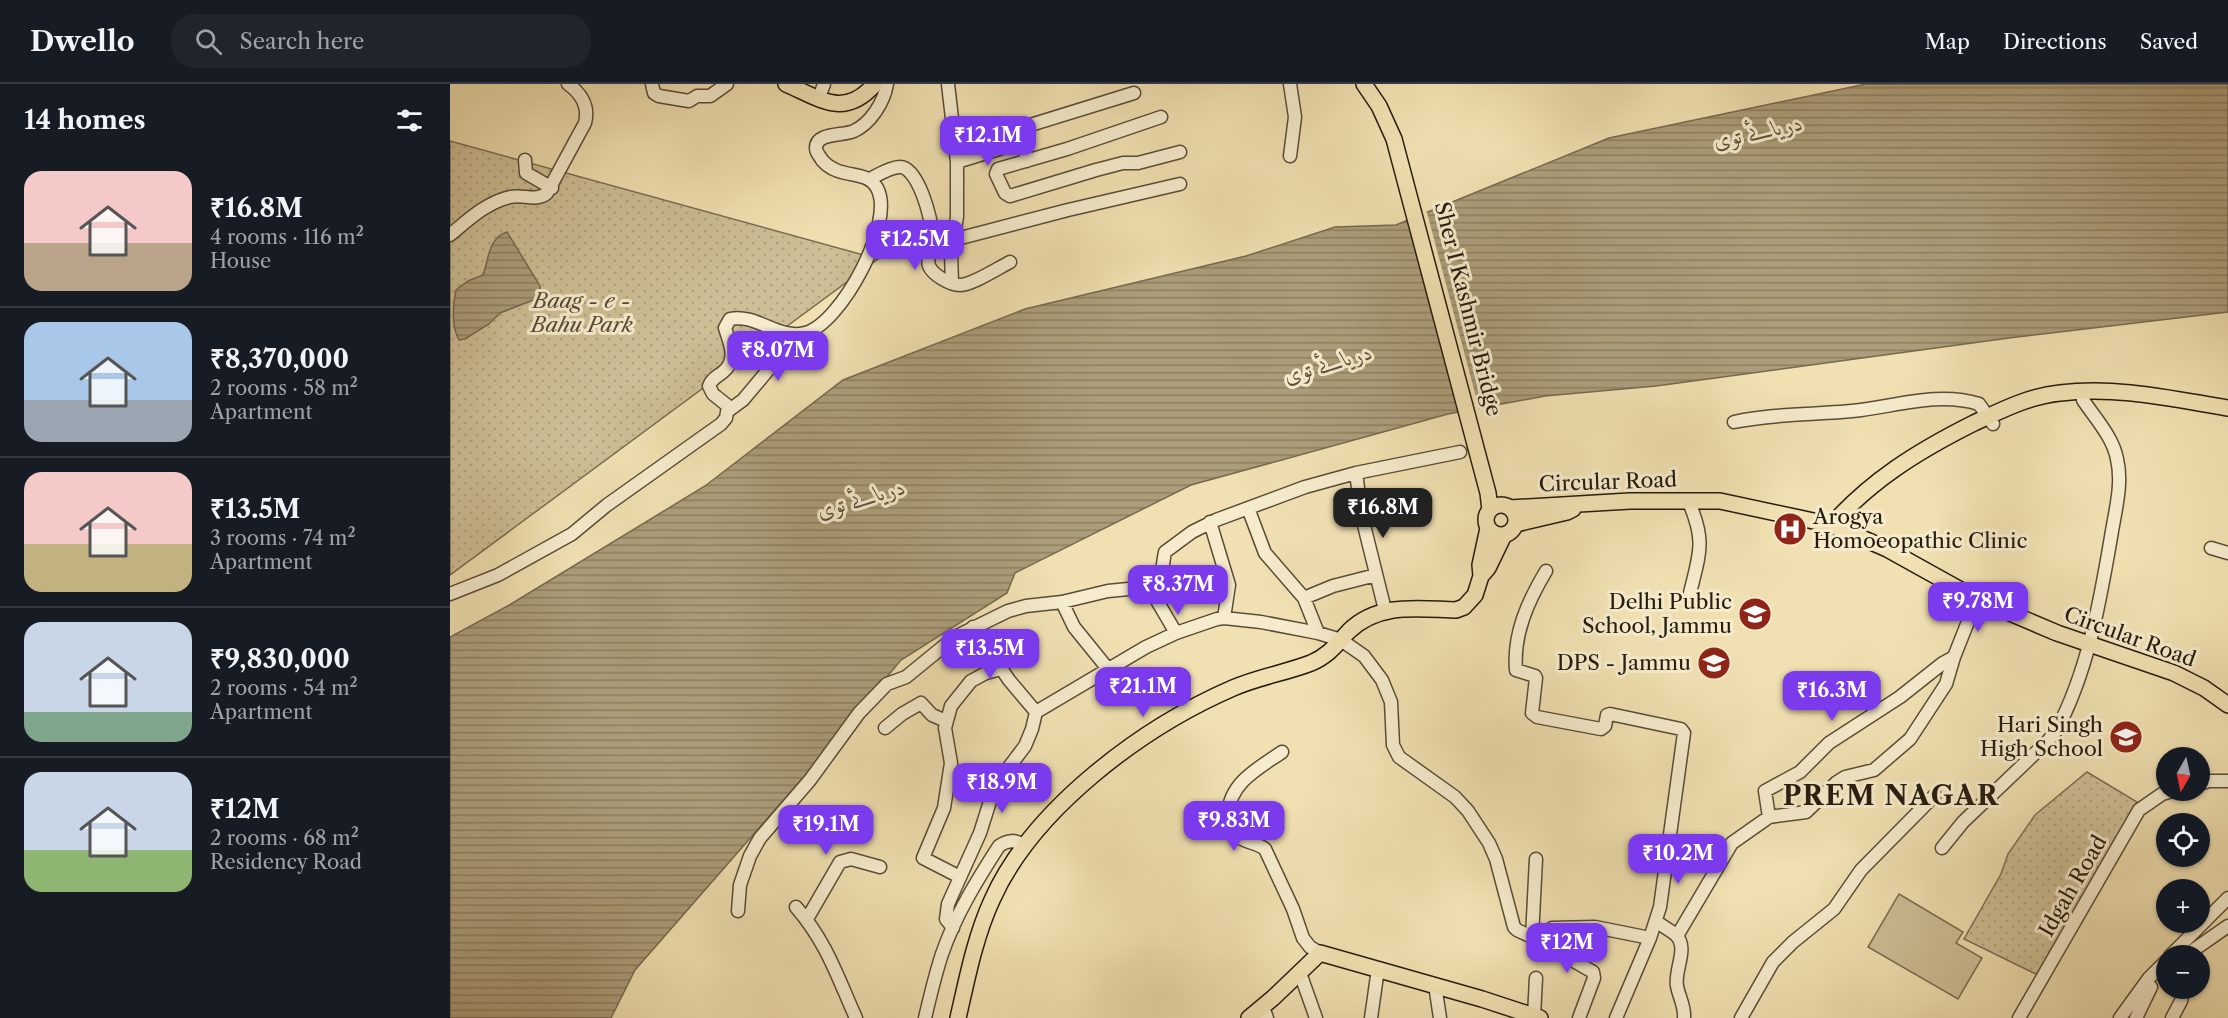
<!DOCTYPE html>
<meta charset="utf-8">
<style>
:root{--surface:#171b24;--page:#20242c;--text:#f1f3f6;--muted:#9ea1a6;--line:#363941;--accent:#7c3aed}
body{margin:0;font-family:"Libre Caslon Text",Amiri,serif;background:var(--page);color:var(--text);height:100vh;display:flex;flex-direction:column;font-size:22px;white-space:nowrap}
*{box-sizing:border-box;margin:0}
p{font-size:20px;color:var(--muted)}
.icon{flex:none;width:33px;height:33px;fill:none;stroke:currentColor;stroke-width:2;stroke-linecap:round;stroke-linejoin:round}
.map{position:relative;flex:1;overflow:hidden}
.sheet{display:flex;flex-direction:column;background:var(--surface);width:450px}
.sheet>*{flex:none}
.needle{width:39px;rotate:189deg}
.buttons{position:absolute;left:1706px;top:663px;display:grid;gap:12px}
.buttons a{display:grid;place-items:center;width:54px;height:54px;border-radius:50%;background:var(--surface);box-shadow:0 2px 4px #0004;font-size:30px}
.price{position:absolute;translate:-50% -51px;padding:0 14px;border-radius:12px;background:var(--accent);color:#fff;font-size:20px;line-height:39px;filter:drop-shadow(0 2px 3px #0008)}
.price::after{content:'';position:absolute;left:50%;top:36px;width:18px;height:14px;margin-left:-9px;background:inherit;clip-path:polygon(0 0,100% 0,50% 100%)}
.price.on{background:#222;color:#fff}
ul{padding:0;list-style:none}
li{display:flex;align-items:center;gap:18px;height:150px;padding:0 24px}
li+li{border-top:2px solid var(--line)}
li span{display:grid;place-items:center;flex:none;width:168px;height:120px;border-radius:18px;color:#555}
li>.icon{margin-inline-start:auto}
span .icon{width:72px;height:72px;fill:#fffc;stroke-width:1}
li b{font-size:26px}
h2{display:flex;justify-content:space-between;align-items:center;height:72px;padding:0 24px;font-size:26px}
header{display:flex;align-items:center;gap:36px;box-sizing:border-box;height:84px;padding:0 30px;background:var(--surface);border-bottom:2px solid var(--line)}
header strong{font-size:28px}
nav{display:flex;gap:33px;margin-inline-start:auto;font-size:21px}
.search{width:420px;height:54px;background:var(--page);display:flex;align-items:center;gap:15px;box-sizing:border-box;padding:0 21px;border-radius:24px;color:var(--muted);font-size:22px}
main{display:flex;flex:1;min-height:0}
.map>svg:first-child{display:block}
.green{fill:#cebf96;stroke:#7a6d52;stroke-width:1.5}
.park{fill:url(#park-dots);stroke:#7a6d52;stroke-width:1.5}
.water{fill:url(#water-rules);stroke:#766a4f;stroke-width:1.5}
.pier{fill:#f1e1b2}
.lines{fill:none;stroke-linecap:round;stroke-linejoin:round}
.minor-casing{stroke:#594c37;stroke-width:15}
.major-casing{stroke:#261b0e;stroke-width:18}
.minor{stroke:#f6eccd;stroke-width:12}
.major{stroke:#f1e1b2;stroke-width:15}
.labels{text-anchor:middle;stroke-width:6;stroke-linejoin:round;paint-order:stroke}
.park-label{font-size:21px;font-style:italic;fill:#584c37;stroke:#f6eccd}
.street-label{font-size:21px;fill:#261b0e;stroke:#f6eccd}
.poi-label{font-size:21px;fill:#261b0e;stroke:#f6eccd;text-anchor:end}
.water-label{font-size:22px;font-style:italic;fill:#5c4f39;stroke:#f6eccd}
.district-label{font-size:27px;font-weight:bold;letter-spacing:1.5px;fill:#261b0e;stroke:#f6eccd}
</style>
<header>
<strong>Dwello</strong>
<div class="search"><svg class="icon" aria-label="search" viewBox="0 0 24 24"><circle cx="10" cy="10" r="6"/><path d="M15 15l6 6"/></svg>Search here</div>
<nav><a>Map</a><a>Directions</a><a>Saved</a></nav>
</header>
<main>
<section class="sheet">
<h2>14 homes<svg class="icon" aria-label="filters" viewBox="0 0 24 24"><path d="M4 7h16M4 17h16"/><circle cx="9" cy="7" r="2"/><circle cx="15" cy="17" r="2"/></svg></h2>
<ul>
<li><span style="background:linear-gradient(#f6c9c9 60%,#b9a48a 0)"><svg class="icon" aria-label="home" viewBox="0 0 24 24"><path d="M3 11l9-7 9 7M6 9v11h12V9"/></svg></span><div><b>₹16.8M</b><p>4 rooms · 116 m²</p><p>House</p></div></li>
<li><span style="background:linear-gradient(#a9c7e8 65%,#9aa5b1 0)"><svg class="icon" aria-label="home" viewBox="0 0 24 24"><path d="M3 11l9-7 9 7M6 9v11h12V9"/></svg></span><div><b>₹8,370,000</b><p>2 rooms · 58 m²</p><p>Apartment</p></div></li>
<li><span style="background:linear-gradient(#f6c9c9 60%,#c2b280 0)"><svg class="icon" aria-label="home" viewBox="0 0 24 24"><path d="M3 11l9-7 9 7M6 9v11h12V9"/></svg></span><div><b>₹13.5M</b><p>3 rooms · 74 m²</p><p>Apartment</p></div></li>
<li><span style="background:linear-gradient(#c9d6e8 75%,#7fa58c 0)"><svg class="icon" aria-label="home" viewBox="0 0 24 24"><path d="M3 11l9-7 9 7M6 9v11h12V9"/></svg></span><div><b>₹9,830,000</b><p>2 rooms · 54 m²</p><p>Apartment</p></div></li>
<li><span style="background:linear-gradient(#c9d6e8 65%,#8fb573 0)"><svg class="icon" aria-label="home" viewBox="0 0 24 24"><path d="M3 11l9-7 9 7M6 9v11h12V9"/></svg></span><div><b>₹12M</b><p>2 rooms · 68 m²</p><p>Residency Road</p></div></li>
</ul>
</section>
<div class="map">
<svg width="1778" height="934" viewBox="0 0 1778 934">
<defs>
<pattern id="park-dots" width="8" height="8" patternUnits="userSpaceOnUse" patternTransform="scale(1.5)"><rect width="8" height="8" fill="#cebf96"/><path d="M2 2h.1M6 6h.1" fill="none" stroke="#b1a480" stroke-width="1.8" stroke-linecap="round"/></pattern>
<pattern id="water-rules" width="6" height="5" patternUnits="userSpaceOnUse" patternTransform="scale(1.5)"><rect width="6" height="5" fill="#ac9e7a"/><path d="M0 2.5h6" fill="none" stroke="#8c8062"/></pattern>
</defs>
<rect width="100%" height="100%" fill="#f1e1b2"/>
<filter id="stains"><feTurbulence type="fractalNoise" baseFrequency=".00333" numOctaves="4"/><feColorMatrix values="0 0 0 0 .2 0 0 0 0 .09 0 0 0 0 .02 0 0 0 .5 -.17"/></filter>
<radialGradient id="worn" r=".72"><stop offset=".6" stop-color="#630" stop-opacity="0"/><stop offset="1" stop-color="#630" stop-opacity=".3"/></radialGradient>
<!-- green -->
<path class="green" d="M1449,810L1513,848L1506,859L1532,874L1508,915L1418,863Z"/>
<!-- park -->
<path class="park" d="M0,57L428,175L0,491Z
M1637,688L1687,718L1592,893L1514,855L1551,790L1558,770L1585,731Z"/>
<!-- water -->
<path class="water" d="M1416,0H1778V228L1559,254L1206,302L1095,312L998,330L741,401L565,489L557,509L451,576L352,695L185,886L161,934H0V553L61,520L255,402L393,296L575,225L796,172L885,143L946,141L1159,54Z
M57,148L90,202L91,213L50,229L39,240L15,255L9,256C1,242 3,221 6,206L18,197L33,191C39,175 38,154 57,148Z"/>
<!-- pier -->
<path class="pier" d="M976,125L1030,328L1010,331L958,133Z"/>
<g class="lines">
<!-- minor casing -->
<g class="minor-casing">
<path id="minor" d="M202,0L204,9L209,12L239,17L247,12H260L277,0
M498,0L507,78V133L501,169L502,199
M369,14L374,0
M711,33L617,65L548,85L546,90L555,109L560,112L646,86L673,79H688L730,68
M506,64L684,9
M840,72L845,33L840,0
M75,76L76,89L102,104
M507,78L565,60L574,63L577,77
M420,95C428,91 440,83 450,83C468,83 482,135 482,150C482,160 476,173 479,182C483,191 500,201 510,201C522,201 548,184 560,178
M0,151C18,136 37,118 60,113C73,110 87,118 97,109L135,39C139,23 132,10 118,0
M503,156L618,126L730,100
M278,327L293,316L339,261L343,251
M1284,338C1326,329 1369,331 1411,326C1450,321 1490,308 1529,320L1543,340
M906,389L912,433L935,526
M1238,416C1256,457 1250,468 1240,509
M798,424L815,469L854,514L868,549
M760,438L779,501L774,534
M1761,464L1778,469
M1096,487C1078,517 1063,550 1066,586L1085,592L1086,594L1082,629L1087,633L1151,645L1155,642L1157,631L1160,630L1231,645L1234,649L1210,823L1200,854L1166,934
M699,503L726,549
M0,510L48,491L122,450L157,421L271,340L276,334L278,322L263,310L259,302C262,294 267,293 273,288C288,276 280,260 275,244L280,235C306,229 328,256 355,249C391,240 446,138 427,104C416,84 390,97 372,76C370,72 366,69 366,64C366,48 394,52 404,47C421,39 434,18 437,0
M854,514L883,502L926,491
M612,518L624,543L658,585
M523,543L559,596L586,628
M435,644L452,630L471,619L482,631L496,637
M832,668C809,684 780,698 778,730C778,738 779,745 786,751C794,759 806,758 815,765L843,825L853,854L860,863L870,869
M1749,700L1759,697H1778
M1319,733L1315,707L1350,688L1379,659L1450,613L1493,579L1504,573
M1492,764L1513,738L1598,657L1606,647C1638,588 1650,517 1661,453C1665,427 1673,400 1667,375C1663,353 1645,334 1633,316
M508,792L473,774L494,724L501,679L495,644L501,622L521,597L536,589L551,585
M346,823C377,859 387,892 406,934
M288,827L290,801L300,772L310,754L360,696L409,629L437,600L456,593L505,553L558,527L576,522L612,518L658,507L699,503C714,497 712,481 715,468L742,448L766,436L855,403L906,389L1010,368
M357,835L390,778L401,775L430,783
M1206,837C1212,842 1220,846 1226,851C1239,864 1224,886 1227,902C1229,913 1235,922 1234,934
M503,844L496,835L498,820L530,749L542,711L553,691L575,662L582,645L586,628L696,563L726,549L767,535L774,534L811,538L868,549L891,556L914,572L932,596L941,618L943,661L949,673L1005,713L1018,727L1039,759L1046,775L1064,843L1067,846L1082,853L1086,775
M1227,852L1282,759L1319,733L1356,728L1387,698L1395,693L1424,686L1460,655L1496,600L1504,573L1527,515
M1082,853L1143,888L1144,894L1129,934
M1093,858L1102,844L1145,843L1200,854
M1720,872L1778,814
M1739,872L1745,865L1778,842
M850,889L866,934
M985,901L990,934
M813,923L817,934
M1084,932L1086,894
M475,934C480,913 485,891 492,870C505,832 527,796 549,762C557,756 566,755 574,762
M921,934L928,885
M1291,934L1323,878L1343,858L1384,825L1411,786L1485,711
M1569,934L1689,726L1712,710L1726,706
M1670,934L1699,894L1716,877
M1686,934L1701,903
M1722,934L1731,917L1734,904"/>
</g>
<!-- major casing -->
<g class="major-casing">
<path id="major" d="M336,0C371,15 394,35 425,0
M914,0L929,22L944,55L1038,409L1040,426
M1036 436a15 15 0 1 1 30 0a15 15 0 1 1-30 0Z
M1060,424L1180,417H1270L1382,441L1437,465L1527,515L1607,549L1724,589L1754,604L1778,621
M1066,440L1117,428L1123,425
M1377,446C1419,397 1468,367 1524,339C1552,326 1579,312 1610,309C1667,302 1722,315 1778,324
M1031,492L1038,484L1054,451
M508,934C517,895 525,853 542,816C583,724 693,643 783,604C808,593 835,589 861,579C878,572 887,560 899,547C929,518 968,525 1006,526L1014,523L1025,511L1031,492L1030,481L1038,444
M799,934L823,914L870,869L1032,915L1090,934"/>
</g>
<!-- minor -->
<use href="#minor" class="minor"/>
<!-- major -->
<use href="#major" class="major"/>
</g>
<!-- icons -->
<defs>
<g id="hospital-disc" transform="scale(1.725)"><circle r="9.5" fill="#8f2418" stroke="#f6eccd"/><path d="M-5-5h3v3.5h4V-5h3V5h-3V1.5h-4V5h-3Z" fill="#fff"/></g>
<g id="school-disc" transform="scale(1.725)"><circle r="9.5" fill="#8f2418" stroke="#f6eccd"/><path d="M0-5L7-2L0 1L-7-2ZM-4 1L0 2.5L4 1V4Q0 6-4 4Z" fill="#fff"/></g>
<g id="university-disc" transform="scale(1.725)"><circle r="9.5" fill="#8f2418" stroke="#f6eccd"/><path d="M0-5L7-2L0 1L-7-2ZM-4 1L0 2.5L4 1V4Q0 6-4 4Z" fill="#fff"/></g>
</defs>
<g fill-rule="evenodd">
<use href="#hospital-disc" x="1340" y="445"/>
<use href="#school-disc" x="1305" y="530"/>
<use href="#university-disc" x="1264" y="579"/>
<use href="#school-disc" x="1676" y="653"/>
</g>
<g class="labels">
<!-- park labels -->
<g class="park-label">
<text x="132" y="224">Baag - e -<tspan x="132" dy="24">Bahu Park</tspan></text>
</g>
<!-- street labels -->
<g class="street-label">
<text transform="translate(1018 225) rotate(76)" y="7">Sher I Kashmir Bridge</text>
<text transform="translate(1158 398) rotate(-2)" y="7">Circular Road</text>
<text transform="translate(1680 553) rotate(20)" y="7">Circular Road</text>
<text transform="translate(1623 802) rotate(-60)" y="7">Idgah Road</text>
</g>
<!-- poi labels -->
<g class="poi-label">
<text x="1363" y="440" text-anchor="start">Arogya<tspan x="1363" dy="24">Homoeopathic Clinic</tspan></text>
<text x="1282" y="525">Delhi Public<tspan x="1282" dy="24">School, Jammu</tspan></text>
<text x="1241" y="586">DPS - Jammu</text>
<text x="1653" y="648">Hari Singh<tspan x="1653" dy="24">High School</tspan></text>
</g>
<!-- water labels -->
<g class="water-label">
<text transform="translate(1308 47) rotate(-12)" y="8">دریائے توی</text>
<text transform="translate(878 279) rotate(-16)" y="8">دریائے توی</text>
<text transform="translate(411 414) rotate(-16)" y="8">دریائے توی</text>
</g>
<!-- district labels -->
<g class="district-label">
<text x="1441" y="721">PREM NAGAR</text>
</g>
</g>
<rect width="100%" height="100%" filter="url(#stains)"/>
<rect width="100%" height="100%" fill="url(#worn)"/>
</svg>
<div class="buttons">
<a><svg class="needle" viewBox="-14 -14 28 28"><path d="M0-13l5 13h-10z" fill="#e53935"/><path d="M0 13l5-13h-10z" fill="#9ea1a6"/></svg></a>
<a><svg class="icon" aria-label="locate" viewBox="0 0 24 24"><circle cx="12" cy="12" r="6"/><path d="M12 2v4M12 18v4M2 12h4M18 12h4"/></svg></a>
<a>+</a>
<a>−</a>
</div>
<b class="price" style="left:538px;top:83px">₹12.1M</b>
<b class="price" style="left:465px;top:187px">₹12.5M</b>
<b class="price" style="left:328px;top:298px">₹8.07M</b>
<b class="price on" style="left:933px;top:455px">₹16.8M</b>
<b class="price" style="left:728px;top:532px">₹8.37M</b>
<b class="price" style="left:1528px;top:549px">₹9.78M</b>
<b class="price" style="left:540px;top:596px">₹13.5M</b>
<b class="price" style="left:693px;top:634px">₹21.1M</b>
<b class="price" style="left:1382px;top:638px">₹16.3M</b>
<b class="price" style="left:552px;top:730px">₹18.9M</b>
<b class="price" style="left:784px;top:768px">₹9.83M</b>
<b class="price" style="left:376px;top:772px">₹19.1M</b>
<b class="price" style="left:1228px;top:801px">₹10.2M</b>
<b class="price" style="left:1117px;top:890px">₹12M</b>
</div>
</main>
